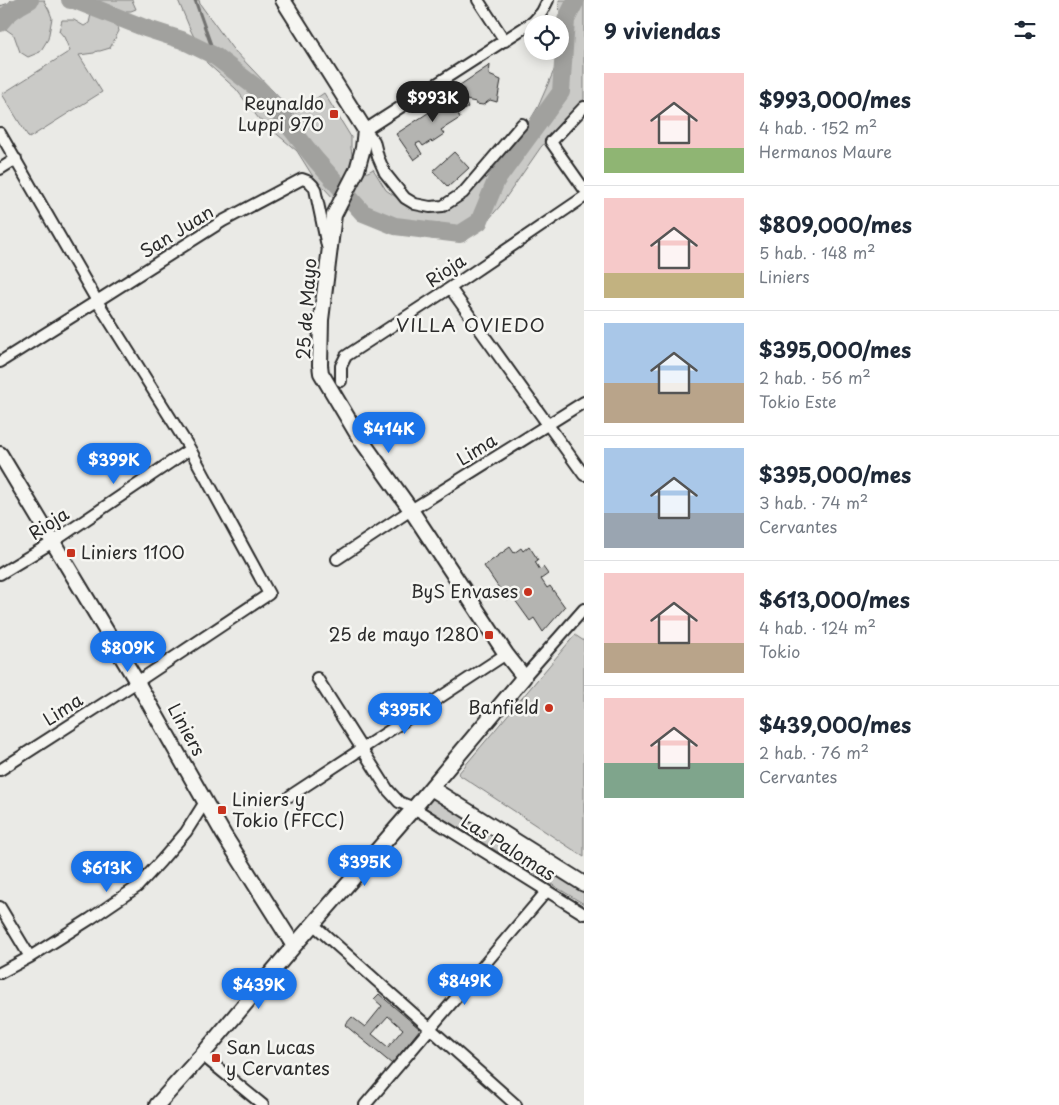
<!DOCTYPE html>
<html lang="es">
<meta charset="utf-8">
<style>
:root{--surface:#fff;--page:#f2f2f3;--text:#1f2937;--muted:#747a83;--line:#e0e1e3;--accent:#1a73e8}
body{margin:0;font-family:"Playpen Sans",sans-serif;background:var(--page);color:var(--text);height:100vh;display:flex;flex-direction:column;font-size:19px;white-space:nowrap}
*{box-sizing:border-box;margin:0}
p{font-size:16px;color:var(--muted)}
.icon{flex:none;width:28px;height:28px;fill:none;stroke:currentColor;stroke-width:2;stroke-linecap:round;stroke-linejoin:round}
.map{position:relative;flex:1;overflow:hidden}
.side{display:flex;flex-direction:column;background:var(--surface);width:475px}
.side>*{flex:none}
.buttons{position:absolute;left:524px;top:15px;display:grid;gap:10px}
.buttons a{display:grid;place-items:center;width:45px;height:45px;border-radius:50%;background:var(--surface);box-shadow:0 2px 12px #0003;font-size:25px}
.price{position:absolute;translate:-50% -42px;padding:0 11px;border-radius:18px;background:var(--accent);color:#fff;font-size:16px;line-height:32px;filter:drop-shadow(0 1px 2px #0008)}
.price::after{content:'';position:absolute;left:50%;top:30px;width:15px;height:11px;margin-left:-8px;background:inherit;clip-path:polygon(0 0,100% 0,50% 100%)}
.price.current{background:#222;color:#fff}
ul{padding:0;list-style:none}
li{display:flex;align-items:center;gap:15px;height:125px;padding:0 20px}
li+li{border-top:1px solid var(--line)}
li span{display:grid;place-items:center;flex:none;width:140px;height:100px;border-radius:0px;color:#555}
li>.icon{margin-inline-start:auto}
span .icon{width:60px;height:60px;fill:#fffc;stroke-width:1}
li b{font-size:21px}
h2{display:flex;justify-content:space-between;align-items:center;height:60px;padding:0 20px;font-size:21px}
main{display:flex;flex:1;min-height:0}
.map>svg:first-child{display:block}
.green{fill:#cacac7;stroke:#7a7a79}
.lines{fill:none;stroke-linecap:round;stroke-linejoin:round}
.stream{stroke:#727270;stroke-width:3}
.river{stroke:#a1a19e;stroke-width:18}
.building{fill:#b4b4b1;stroke:#2b2b2b;fill-rule:evenodd}
.street-casing{stroke:#2b2b2b;stroke-width:14}
.secondary-casing{stroke:#2b2b2b;stroke-width:18}
.street{stroke:#f6f6f2;stroke-width:10}
.secondary{stroke:#f6f6f2;stroke-width:14}
.poi-dot{fill:#c8321e;stroke:#f6f6f2;stroke-width:2}
.labels{text-anchor:middle;stroke-width:5;stroke-linejoin:round;paint-order:stroke}
.poi-label{font-size:18px;fill:#2b2b2b;stroke:#f6f6f2;text-anchor:end}
.street-label{font-size:18px;fill:#2b2b2b;stroke:#f6f6f2}
.neighbourhood-label{font-size:19px;letter-spacing:1px;fill:#2b2b2b;stroke:#f6f6f2}
</style>
<main>
<div class="map">
<svg width="584" height="1105" viewBox="0 0 584 1105">
<rect width="100%" height="100%" fill="#eaeae6"/>
<filter id="ink" filterUnits="userSpaceOnUse"><feTurbulence type="fractalNoise" baseFrequency=".02" numOctaves="2"/><feDisplacementMap in="SourceGraphic" scale="10" xChannelSelector="R" yChannelSelector="G"/><feConvolveMatrix kernelMatrix="1 2 1 2 8 2 1 2 1" color-interpolation-filters="sRGB"/></filter>
<g filter="url(#ink)">
<!-- green -->
<path class="green" d="M11,0H45L44,1L49,10L52,18L48,39L40,52L28,57L20,52L14,35L0,25V6L9,3Z
M86,0H132L136,9L131,11H126L117,23L119,31L110,48L100,51H97L94,53L79,55L102,92L29,138L2,94L70,51L64,37L59,31L62,20H74L84,26L89,23L91,14Z
M178,0H199L200,4L232,48L288,107L292,115L324,93L351,137V148L354,167L349,169C358,172 364,176 373,169L386,190L403,202L419,210L432,213L442,212L455,205L486,178L521,135L538,107L562,52L559,0H584V99L541,147L500,206L478,232L454,240L432,239L390,230L350,210L335,200L312,175L297,151L259,119L236,89L207,63L191,31Z
M575,635L584,641V857L458,774Z
M431,797L584,891V904L429,810L426,808L425,805Z"/>
<g class="lines">
<!-- stream -->
<path class="stream" d="M195,0L215,56"/>
<!-- river -->
<path class="river" d="M70,0H74L145,28L182,40L215,56L262,92L316,160L363,213L395,226L460,234L479,222L496,181L561,92L566,20L576,0
M0,23C8,12 18,6 30,0"/>
</g>
<!-- building -->
<path class="building" d="M490,65L489,75L501,80L497,102L490,100L483,105L476,104V102L466,100L464,101L461,96L464,92V89H462L460,85Z
M454,86L468,107L458,114L460,118L441,130L444,134L432,142L431,141L423,146L420,142L416,144L422,154L414,160L396,134L440,105L438,102L445,97L443,94Z
M454,152L469,168L448,187L433,171Z
M529,546L538,560L535,562L540,570L543,567L548,574L541,579L547,588L550,586L565,607L543,632L534,618L530,621L512,596L507,600L484,566L510,547L514,553L521,548L523,551Z
M379,994L420,1029L392,1064L345,1025L352,1017L365,1027L382,1006L374,999ZM388,1016L403,1029L388,1047L372,1034Z"/>
<g class="lines">
<!-- street casing -->
<g class="street-casing">
<path id="street" d="M478,0L505,41
M584,107L551,142L584,189
M522,124L463,193L443,206L430,207L415,204L405,198L385,173L378,157L374,141L365,130L533,22L542,12L548,0
M0,133L97,301L190,449L269,594L137,682L0,770
M0,169L16,159
M450,288L584,475
M0,362L97,301L223,221L302,179C309,181 312,183 315,189L327,246
M341,381V366L346,356L450,288L584,197
M337,559L411,510L584,402
M0,574L53,542L190,449
M524,677L584,609
M317,678L388,790L399,802L414,808L584,914
M290,796L506,654
M0,907L30,957
M313,924L516,1105
M0,973L30,957L90,919L137,887L161,861L186,832L205,802
M202,1055L263,1105
M365,1105L546,892"/>
</g>
<!-- secondary casing -->
<g class="secondary-casing">
<path id="secondary" d="M0,454L137,682L224,835L294,946
M431,788L584,884
M157,1105L202,1055L294,946L414,808L524,677L506,654L411,510L359,437L321,373L320,365L321,320L334,215L357,170L363,148L365,130L283,0"/>
</g>
<!-- street -->
<use href="#street" class="street"/>
<!-- secondary -->
<use href="#secondary" class="secondary"/>
</g>
</g>
<!-- markers -->
<g class="poi-dot">
<rect x="329" y="109" width="10" height="10" rx="2.5"/>
<rect x="66" y="548" width="10" height="10" rx="2.5"/>
<circle cx="528" cy="592" r="5"/>
<rect x="484" y="630" width="10" height="10" rx="2.5"/>
<circle cx="549" cy="708" r="5"/>
<rect x="217" y="805" width="10" height="10" rx="2.5"/>
<rect x="211" y="1053" width="10" height="10" rx="2.5"/>
</g>
<g class="labels">
<!-- poi labels -->
<g class="poi-label">
<text x="324" y="110">Reynaldo<tspan x="324" dy="21">Luppi 970</tspan></text>
<text x="81" y="559" text-anchor="start">Liniers 1100</text>
<text x="518" y="598">ByS Envases</text>
<text x="479" y="641">25 de mayo 1280</text>
<text x="539" y="714">Banfield</text>
<text x="232" y="806" text-anchor="start">Liniers y<tspan x="232" dy="21">Tokio (FFCC)</tspan></text>
<text x="226" y="1054" text-anchor="start">San Lucas<tspan x="226" dy="21">y Cervantes</tspan></text>
</g>
<!-- street labels -->
<g class="street-label">
<text transform="translate(177 232) rotate(-32)" y="6">San Juan</text>
<text transform="translate(446 271) rotate(-34)" y="6">Rioja</text>
<text transform="translate(307 309) rotate(-86)" y="6">25 de Mayo</text>
<text transform="translate(477 450) rotate(-32)" y="6">Lima</text>
<text transform="translate(49 524) rotate(-33)" y="6">Rioja</text>
<text transform="translate(63 710) rotate(-33)" y="6">Lima</text>
<text transform="translate(186 730) rotate(61)" y="6">Liniers</text>
<text transform="translate(508 848) rotate(32)" y="6">Las Palomas</text>
</g>
<!-- neighbourhood labels -->
<g class="neighbourhood-label">
<text x="471" y="332">VILLA OVIEDO</text>
</g>
</g>
</svg>
<div class="buttons">
<a><svg class="icon" aria-label="locate" viewBox="0 0 24 24"><circle cx="12" cy="12" r="6"/><path d="M12 2v4M12 18v4M2 12h4M18 12h4"/></svg></a>
</div>
<b class="price current" style="left:433px;top:123px">$993K</b>
<b class="price" style="left:389px;top:454px">$414K</b>
<b class="price" style="left:114px;top:485px">$399K</b>
<b class="price" style="left:128px;top:673px">$809K</b>
<b class="price" style="left:405px;top:735px">$395K</b>
<b class="price" style="left:365px;top:887px">$395K</b>
<b class="price" style="left:107px;top:893px">$613K</b>
<b class="price" style="left:465px;top:1006px">$849K</b>
<b class="price" style="left:259px;top:1010px">$439K</b>
</div>
<section class="side">
<h2>9 viviendas<svg class="icon" aria-label="filters" viewBox="0 0 24 24"><path d="M4 7h16M4 17h16"/><circle cx="9" cy="7" r="2"/><circle cx="15" cy="17" r="2"/></svg></h2>
<ul>
<li><span style="background:linear-gradient(#f6c9c9 75%,#8fb573 0)"><svg class="icon" aria-label="home" viewBox="0 0 24 24"><path d="M3 11l9-7 9 7M6 9v11h12V9"/></svg></span><div><b>$993,000/mes</b><p>4 hab. · 152 m²</p><p>Hermanos Maure</p></div></li>
<li><span style="background:linear-gradient(#f6c9c9 75%,#c2b280 0)"><svg class="icon" aria-label="home" viewBox="0 0 24 24"><path d="M3 11l9-7 9 7M6 9v11h12V9"/></svg></span><div><b>$809,000/mes</b><p>5 hab. · 148 m²</p><p>Liniers</p></div></li>
<li><span style="background:linear-gradient(#a9c7e8 60%,#b9a48a 0)"><svg class="icon" aria-label="home" viewBox="0 0 24 24"><path d="M3 11l9-7 9 7M6 9v11h12V9"/></svg></span><div><b>$395,000/mes</b><p>2 hab. · 56 m²</p><p>Tokio Este</p></div></li>
<li><span style="background:linear-gradient(#a9c7e8 65%,#9aa5b1 0)"><svg class="icon" aria-label="home" viewBox="0 0 24 24"><path d="M3 11l9-7 9 7M6 9v11h12V9"/></svg></span><div><b>$395,000/mes</b><p>3 hab. · 74 m²</p><p>Cervantes</p></div></li>
<li><span style="background:linear-gradient(#f6c9c9 70%,#b9a48a 0)"><svg class="icon" aria-label="home" viewBox="0 0 24 24"><path d="M3 11l9-7 9 7M6 9v11h12V9"/></svg></span><div><b>$613,000/mes</b><p>4 hab. · 124 m²</p><p>Tokio</p></div></li>
<li><span style="background:linear-gradient(#f6c9c9 65%,#7fa58c 0)"><svg class="icon" aria-label="home" viewBox="0 0 24 24"><path d="M3 11l9-7 9 7M6 9v11h12V9"/></svg></span><div><b>$439,000/mes</b><p>2 hab. · 76 m²</p><p>Cervantes</p></div></li>
</ul>
</section>
</main>
